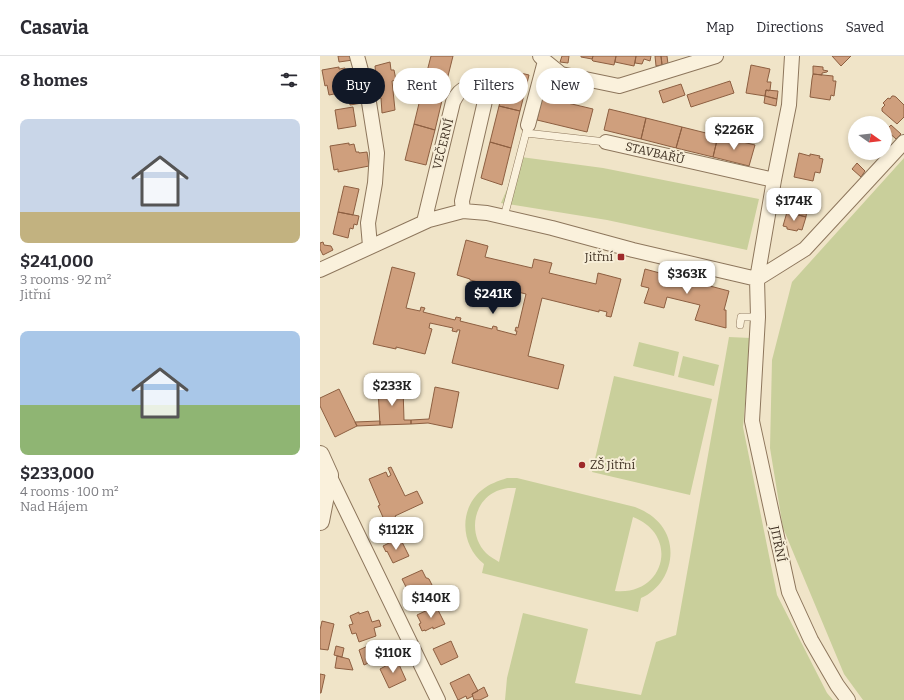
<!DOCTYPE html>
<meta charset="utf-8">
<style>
:root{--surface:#fff;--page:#f7f7f7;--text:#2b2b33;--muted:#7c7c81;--line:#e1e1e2;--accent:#111827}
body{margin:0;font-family:Bitter,serif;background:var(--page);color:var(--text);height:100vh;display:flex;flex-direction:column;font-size:15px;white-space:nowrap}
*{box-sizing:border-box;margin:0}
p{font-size:13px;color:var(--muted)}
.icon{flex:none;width:22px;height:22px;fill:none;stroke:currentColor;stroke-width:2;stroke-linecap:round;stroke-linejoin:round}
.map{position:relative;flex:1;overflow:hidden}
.side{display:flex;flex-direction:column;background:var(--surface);width:320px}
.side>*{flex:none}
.top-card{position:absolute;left:12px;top:12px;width:380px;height:36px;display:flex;gap:8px}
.needle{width:26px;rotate:104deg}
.buttons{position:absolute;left:528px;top:60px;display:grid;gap:8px}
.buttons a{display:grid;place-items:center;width:44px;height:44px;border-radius:50%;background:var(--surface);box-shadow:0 2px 6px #0003;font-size:20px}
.price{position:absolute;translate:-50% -34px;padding:0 9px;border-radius:8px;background:#fff;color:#222;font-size:13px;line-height:26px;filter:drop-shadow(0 1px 2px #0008)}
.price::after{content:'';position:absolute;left:50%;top:24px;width:12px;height:9px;margin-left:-6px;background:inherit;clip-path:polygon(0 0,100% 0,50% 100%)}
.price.on{background:var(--accent);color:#fff}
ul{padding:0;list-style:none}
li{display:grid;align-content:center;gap:8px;height:212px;padding:0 20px}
li span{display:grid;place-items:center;height:124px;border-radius:8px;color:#555}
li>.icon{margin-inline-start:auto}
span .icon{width:72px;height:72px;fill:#fffc;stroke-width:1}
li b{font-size:17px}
h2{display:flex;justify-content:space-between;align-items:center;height:48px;padding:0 20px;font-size:17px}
.chip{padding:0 14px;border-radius:18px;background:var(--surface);box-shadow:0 2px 6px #0003;font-size:14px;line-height:36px}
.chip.on{background:var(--accent);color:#fff}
header{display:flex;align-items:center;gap:24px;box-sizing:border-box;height:56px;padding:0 20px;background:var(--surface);border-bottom:1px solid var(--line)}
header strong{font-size:19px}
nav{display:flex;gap:22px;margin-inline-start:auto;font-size:14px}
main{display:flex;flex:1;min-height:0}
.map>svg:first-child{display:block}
.green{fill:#c9cf9b;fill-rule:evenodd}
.building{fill:#cf9f7d;stroke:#8d5f41}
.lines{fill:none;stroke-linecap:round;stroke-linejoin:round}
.service-casing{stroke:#8d765c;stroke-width:8}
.minor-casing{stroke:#8d765c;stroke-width:16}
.tertiary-casing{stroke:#8d765c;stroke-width:20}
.service{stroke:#faf1dc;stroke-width:7}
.minor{stroke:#faf1dc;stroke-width:14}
.tertiary{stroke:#faf1dc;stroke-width:18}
.poi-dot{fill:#9e2a2b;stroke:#f7eed8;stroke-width:1.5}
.labels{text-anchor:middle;stroke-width:4;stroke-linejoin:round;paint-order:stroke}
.street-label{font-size:12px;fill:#3d2e20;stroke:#f7eed8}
.poi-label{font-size:12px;fill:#3d2e20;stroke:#f7eed8;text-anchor:end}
</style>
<header>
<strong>Casavia</strong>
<nav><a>Map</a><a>Directions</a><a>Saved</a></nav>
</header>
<main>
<section class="side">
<h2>8 homes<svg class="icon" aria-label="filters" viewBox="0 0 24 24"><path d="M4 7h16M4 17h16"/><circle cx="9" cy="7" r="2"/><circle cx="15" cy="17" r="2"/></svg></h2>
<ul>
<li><span style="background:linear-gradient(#c9d6e8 75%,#c2b280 0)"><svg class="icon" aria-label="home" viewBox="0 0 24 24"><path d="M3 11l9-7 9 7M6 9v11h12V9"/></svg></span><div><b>$241,000</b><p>3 rooms · 92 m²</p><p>Jitřní</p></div></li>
<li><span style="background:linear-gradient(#a9c7e8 60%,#8fb573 0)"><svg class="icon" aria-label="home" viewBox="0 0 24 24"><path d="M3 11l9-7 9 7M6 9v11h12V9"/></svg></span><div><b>$233,000</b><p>4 rooms · 100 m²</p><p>Nad Hájem</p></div></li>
</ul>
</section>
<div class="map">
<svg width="584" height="644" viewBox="0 0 584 644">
<rect width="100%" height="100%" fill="#f0e4c8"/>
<!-- green -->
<path class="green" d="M201,101L283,112L439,143L427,194L287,164L181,147Z
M584,102V644H543L524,618L463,472L450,392L452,304L472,226Z
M409,281L431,282L423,371L457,539L507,637L513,644H185L187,622L203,557L268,573L255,627L321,639L336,586L356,579Z
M319,286L359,296L354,320L313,310Z
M363,300L399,309L394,330L358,321Z
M294,320L392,343L370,439L272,416Z
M187,422H197L315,451C325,455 334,460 341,469C360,493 349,530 321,542L318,556L162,517L164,508C141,490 138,453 162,434C169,428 178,425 187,422ZM188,432H196L179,506C175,503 170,501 166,497C149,480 152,449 173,437C178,434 183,433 188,432ZM313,461C360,479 345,540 295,535Z"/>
<!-- building -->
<path class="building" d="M18,0H32L33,4L19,6Z
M111,0H133L124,36L103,31Z
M242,0H249L248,7L240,6Z
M261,0H273L272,3L261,1Z
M273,0H296L294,9L273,5L272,4Z
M296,0H316L314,10L295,6Z
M316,0H331L330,5L324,3L322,8L315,7Z
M335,0H341L342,9L336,10Z
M341,0H347L348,8L342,9Z
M512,0H531L521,10Z
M70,6L71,14H74L76,24L72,25L75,54L62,57L61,42H58L55,10Z
M431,9L450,13L447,26H451L450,34L449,35L446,34L445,40L426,37Z
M493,10L503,11V14L508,15L507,16L502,17V19L493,18Z
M19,11V13L25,12L27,22H28L30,35L9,39L7,29L5,30L2,14Z
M188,14L209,19L200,55L179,50Z
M493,18L513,20V25H516L514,40L511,39L510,44L490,41L492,23Z
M410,25L414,37L371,51L367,39Z
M361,28L365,39L343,47L339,35Z
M103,31L124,36L115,74L94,68Z
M446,34L458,35L457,43L445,40Z
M445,40L457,43L456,50L444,47Z
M572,40H574L576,41L584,49V61L577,68L562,55V52L565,49L563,47L568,42L570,43Z
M41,41L42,47L30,49L29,43Z
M222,41L273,53L267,76L217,64Z
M179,50L200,55L191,92L170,86Z
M33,51L36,70L18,73L15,54Z
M289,53L326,62L321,83L284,74Z
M326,62L362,71L356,92L321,83Z
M94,68L115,74L106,109L85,104Z
M571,69L581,78L576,83L566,74Z
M362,71L398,80L393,101L356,92Z
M535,78V91L530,87L534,83L532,82Z
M398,80L435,89L429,110L393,101Z
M170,86L191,92L182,129L161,122Z
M29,87V89L34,88L36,96H39V97L47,96L49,110L18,116V113L14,114L10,90Z
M479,97L490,100V98L500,100L499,102L503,103L500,117L495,116L493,125L474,121Z
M541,97H548L547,99L545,100H543Z
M537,107L545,115L541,121L532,113Z
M24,130L39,133L33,159L18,156Z
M470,143L488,147L486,161L467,156Z
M18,156L39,160L37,169L34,168L33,173L30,172L28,182L13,178Z
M467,156L486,161L482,174L478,173L477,175L467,173V171L463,170Z
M146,184L168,190L165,201L212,212L214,203L232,207L229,217L276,228L278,217L301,223L291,261L286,260L287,256L279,254V256L222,242L208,300L244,309L238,333L132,307L140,274H137V276L132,275L133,272L110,267L109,272L112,273L105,298L76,291V293L53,288L72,211L95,217L86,252L100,255L101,251L105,252L103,256L135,264L136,261L141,262L140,265L172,273L173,270L177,271V274L196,279L197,275H195L196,271L198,272L206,238L150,224V223L137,219Z
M3,186L4,189L11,190L13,194L3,199L0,193V187Z
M325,213L347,219L349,215L368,220L367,224L409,235L404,254H406V272L375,264L380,249L347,241L344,252L324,247L329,232L321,230Z
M115,331L139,336L132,372L108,367L91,368V364L109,363Z
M83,332L84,364H91V368L60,369L58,333Z
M19,333L37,370L15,381L0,350V342Z
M60,365V369L37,370L35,366Z
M71,411L85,440L97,435L103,447L75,460L77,463L66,468L58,450L60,449L49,423L66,416L68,421L71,419L68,412Z
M81,484L89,500L73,507L67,495L66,496L63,490L73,485L74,487Z
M102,514L106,522H107L109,523L113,531L112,533L107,534L89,542L85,532L86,531L82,523Z
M116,550L125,568L113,573V571L105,575V574L102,575L99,568L101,567L97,559Z
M48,555L52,566L59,564L61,570L54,572L56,580L39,586L36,577L32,578L29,569L33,568L30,560L39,556V558Z
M2,565L14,568L8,594L0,593V574Z
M131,585L138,601L121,609L113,593Z
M50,589L55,604L44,609L39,594Z
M16,590L24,592L22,601L14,599Z
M17,600L29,603L33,614L15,612Z
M77,604L86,624L69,632L60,613Z
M0,618L5,619L1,637H0Z
M149,618L158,635L152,638L153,640L147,643L146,640L138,644L130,627Z
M164,631L168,640L160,644H154L152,638Z"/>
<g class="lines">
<!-- service casing -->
<g class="service-casing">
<path id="service" d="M206,77L286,86
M184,161L208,69
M420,269L421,261H438"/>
</g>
<!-- minor casing -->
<g class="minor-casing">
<path id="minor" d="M37,0L48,40L57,97L55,127L48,167L50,190
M220,0L225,5L241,18L299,30L396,0
M472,0L469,49L454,124L437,223L438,261L432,365L469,536L491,584L517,629L528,644
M208,69L225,5
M286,86L454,124
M104,166L133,46C141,30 146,30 161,37L165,45L142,145L143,155
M0,214L109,164L143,155L167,157L232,172L313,194L437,223
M437,223L485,193L584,86
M9,419L118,644"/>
</g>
<!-- tertiary casing -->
<g class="tertiary-casing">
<path id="tertiary" d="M0,399L9,419L0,465"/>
</g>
<!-- service -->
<use href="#service" class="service"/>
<!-- minor -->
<use href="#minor" class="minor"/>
<!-- tertiary -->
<use href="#tertiary" class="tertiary"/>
</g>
<!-- markers -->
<g class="poi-dot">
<rect x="297" y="197" width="8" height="8" rx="2"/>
<circle cx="262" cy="409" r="4"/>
</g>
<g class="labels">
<!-- street labels -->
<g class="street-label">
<text transform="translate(123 88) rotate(-76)" y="4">VEČERNÍ</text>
<text transform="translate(335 97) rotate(13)" y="4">STAVBAŘŮ</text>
<text transform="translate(458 488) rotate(78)" y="4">JITŘNÍ</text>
</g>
<!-- poi labels -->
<g class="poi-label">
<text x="293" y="205">Jitřní</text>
<text x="270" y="413" text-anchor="start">ZŠ Jitřní</text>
</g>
</g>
</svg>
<div class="buttons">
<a><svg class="needle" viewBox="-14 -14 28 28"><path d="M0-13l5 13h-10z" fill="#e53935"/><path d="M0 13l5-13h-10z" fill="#7c7c81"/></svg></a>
</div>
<b class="price" style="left:414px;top:95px">$226K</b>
<b class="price" style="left:474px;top:166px">$174K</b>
<b class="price" style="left:367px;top:239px">$363K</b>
<b class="price on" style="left:173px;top:259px">$241K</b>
<b class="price" style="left:72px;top:351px">$233K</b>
<b class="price" style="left:76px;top:495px">$112K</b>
<b class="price" style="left:111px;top:563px">$140K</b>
<b class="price" style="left:73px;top:618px">$110K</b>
<div class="top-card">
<a class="chip on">Buy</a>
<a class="chip">Rent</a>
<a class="chip">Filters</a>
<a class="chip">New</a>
</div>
</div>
</main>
